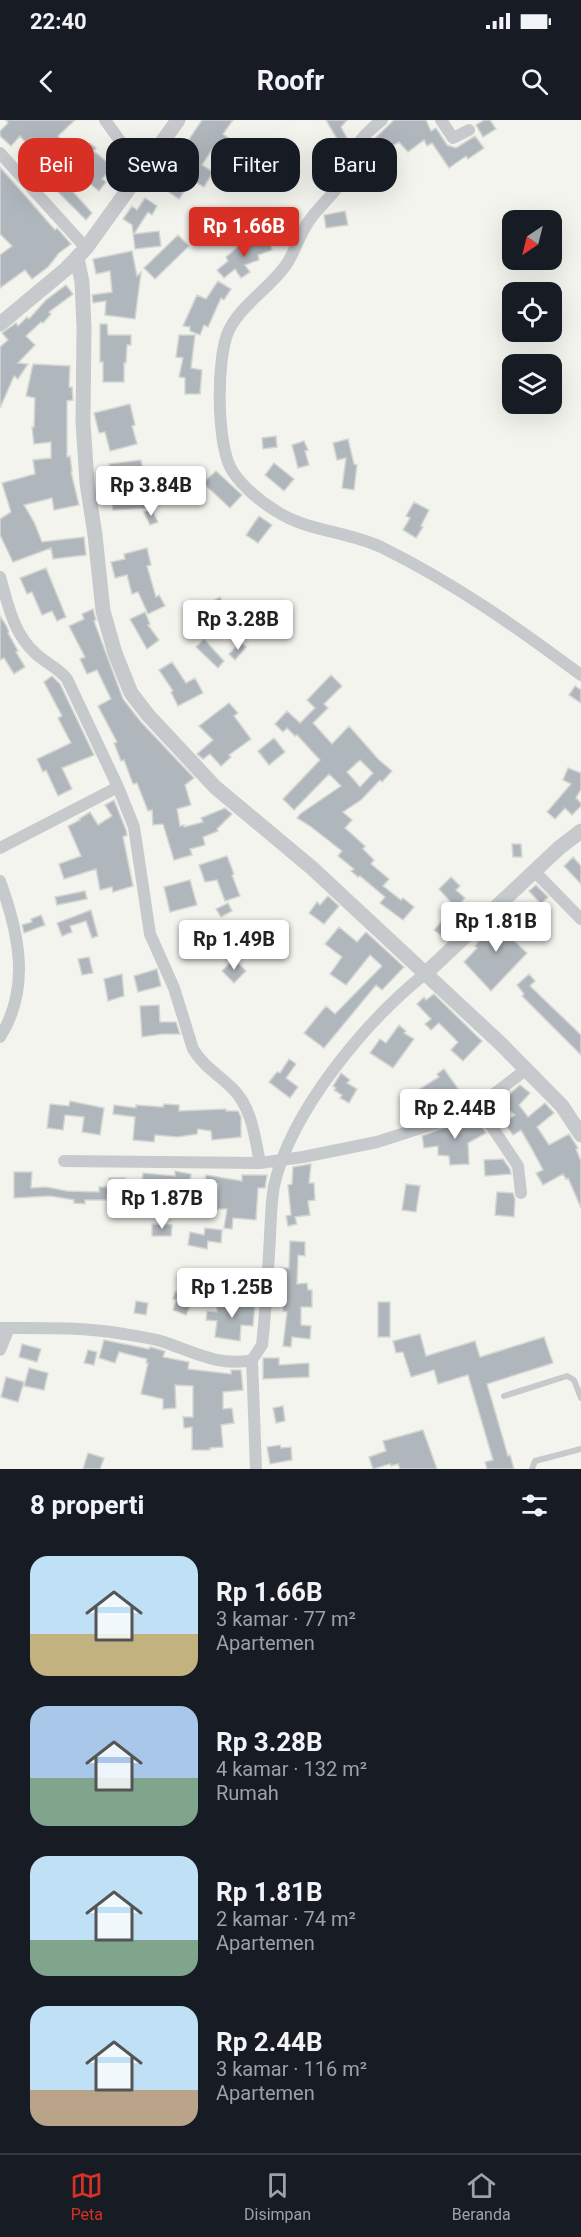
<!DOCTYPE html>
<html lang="id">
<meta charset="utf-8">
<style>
:root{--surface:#171b24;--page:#20242c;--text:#f1f3f6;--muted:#9ea1a6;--line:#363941;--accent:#d93025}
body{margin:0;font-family:Roboto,sans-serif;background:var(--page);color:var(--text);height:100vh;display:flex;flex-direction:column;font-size:22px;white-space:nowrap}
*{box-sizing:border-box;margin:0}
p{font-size:20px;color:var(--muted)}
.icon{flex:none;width:33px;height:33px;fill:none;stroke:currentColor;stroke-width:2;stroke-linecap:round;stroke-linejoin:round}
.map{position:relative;height:1349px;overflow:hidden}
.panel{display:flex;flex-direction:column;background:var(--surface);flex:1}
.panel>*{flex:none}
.hud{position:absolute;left:18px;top:18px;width:546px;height:54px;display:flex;gap:12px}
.needle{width:39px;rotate:215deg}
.buttons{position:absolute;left:502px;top:90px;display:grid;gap:12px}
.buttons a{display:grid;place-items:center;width:60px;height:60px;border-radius:12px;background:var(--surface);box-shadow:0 6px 24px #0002;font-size:30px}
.price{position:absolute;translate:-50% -51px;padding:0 14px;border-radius:6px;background:#fff;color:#222;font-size:20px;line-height:39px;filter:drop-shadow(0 2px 3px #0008)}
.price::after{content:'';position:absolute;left:50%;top:36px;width:18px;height:14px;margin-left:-9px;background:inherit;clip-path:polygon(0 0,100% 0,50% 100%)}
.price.current{background:var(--accent);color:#fff}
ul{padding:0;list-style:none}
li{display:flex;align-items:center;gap:18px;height:150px;padding:0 30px}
li span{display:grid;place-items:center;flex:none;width:168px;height:120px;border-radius:18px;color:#555}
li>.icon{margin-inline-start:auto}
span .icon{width:72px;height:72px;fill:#fffc;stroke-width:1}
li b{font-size:26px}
h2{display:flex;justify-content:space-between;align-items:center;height:72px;padding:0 30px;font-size:26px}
.chip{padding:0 21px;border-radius:18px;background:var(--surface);box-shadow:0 6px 24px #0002;font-size:21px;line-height:54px}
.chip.current{background:var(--accent);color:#fff}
.status{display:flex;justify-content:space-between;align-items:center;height:42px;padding:0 30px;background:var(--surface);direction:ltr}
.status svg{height:16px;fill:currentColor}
header{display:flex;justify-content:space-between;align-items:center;height:78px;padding:0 30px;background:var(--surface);font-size:27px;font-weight:700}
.tabs{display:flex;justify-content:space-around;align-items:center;height:84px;border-top:2px solid var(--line);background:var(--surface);font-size:16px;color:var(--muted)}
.tabs a{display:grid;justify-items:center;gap:3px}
.tabs .current{color:var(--accent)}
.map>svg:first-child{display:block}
.building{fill:#b0b7bc;stroke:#d5d5d2;stroke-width:1.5;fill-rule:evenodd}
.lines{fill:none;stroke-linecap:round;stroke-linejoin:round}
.service{stroke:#c7cacd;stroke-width:6}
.minor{stroke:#c7cacd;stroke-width:12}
.tertiary{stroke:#c7cacd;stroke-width:15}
</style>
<div class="status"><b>22:40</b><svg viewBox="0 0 49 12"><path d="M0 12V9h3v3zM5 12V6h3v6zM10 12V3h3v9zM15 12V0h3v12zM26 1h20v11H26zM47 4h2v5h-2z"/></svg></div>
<header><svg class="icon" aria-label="back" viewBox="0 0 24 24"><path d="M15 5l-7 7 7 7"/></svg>Roofr<svg class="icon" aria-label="search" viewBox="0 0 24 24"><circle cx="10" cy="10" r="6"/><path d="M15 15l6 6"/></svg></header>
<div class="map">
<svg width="581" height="1349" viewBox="0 0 581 1349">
<rect width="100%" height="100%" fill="#f4f4ef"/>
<!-- building -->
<path class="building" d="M6,0H75L58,16L78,37L90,23L96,28L94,31L113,47L102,59L106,62L99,71L42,26L35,34L20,16L11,26L0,16V11L8,3Z
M202,0H233L223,14L237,24L227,38L213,28L202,45L213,52L204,67L192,60L179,79L163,68L183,38L169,29L175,21L184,27Z
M326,0H347L341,7L348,20L340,24Z
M394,0H426L431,11L436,8L447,25L456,28L475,16L484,28L468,39L466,36L449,48L432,23L427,26L424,20L408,32L399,22L391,27L388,22L374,34L367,26Z
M484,0H490L496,9L483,17L476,5Z
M0,47L55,110L57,108L71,124L59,133L48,147L32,159L25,150L0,168V135L12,126L0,114Z
M51,47L92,93L86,100L42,56Z
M145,78L157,86L152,95L148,92L134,114L159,111L161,126L135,129L132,105L123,99L132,86L137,90Z
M345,91L348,105L326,108L324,95Z
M217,96L223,110L212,115L205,101Z
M178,115L189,126L155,159L144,148Z
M268,119L272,130L258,135L259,140L245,145L250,152L241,158L235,149L224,158L217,150L228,141L226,137L239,126Z
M132,131L137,156L141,152L135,199L105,195L106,181L93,183L92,175L112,172L110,151L96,154L93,139Z
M218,161L231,169L224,180L221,178L208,207L204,205L200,215L190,211V207L183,206L197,175L206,179Z
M66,165L73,174L49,192L51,194L43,203L41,202L26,216L35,225L18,243L28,244L18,259L14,256L0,288V227L8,220L2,213L16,203L18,206L27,197L29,199L46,180Z
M100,204H107L108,215H131V225H127L126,243H124V262H103V242H100Z
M179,215H195L191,248L202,250L200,274H185V258L179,257L183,238L176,237Z
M33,244L70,246L69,267H72L73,280L67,281V337L70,336L72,352H71L79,385L54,390L52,378L24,385L34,402L42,422L84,417L86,435L53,439L51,428L13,442L0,415V399L11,392L2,363L35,354L33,340L51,338V322L34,324L32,307H34L35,278L26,276Z
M130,284L135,305L132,306L137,324L110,331L105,312L99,313L94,293Z
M276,316L277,327L263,329L262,318Z
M348,319L354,344L357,345L354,370L342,368L346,338L337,340L333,323Z
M304,321L308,330L305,331L309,345L298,348L292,325Z
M141,340L144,356L124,359L125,374L145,372L147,388L113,390L111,375H114L109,344Z
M274,343L294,359L284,371L265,355Z
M216,351L242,375L230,388L203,363Z
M414,382L429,390L421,406L423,407L416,418L403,410L410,398L406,396Z
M151,389L158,402L150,405L144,392Z
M259,396L272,405L258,423L246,415Z
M147,428L151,445L147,446L156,477L159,475L165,486L148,494L138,472L132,474L127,455L115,458L111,442L125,439L124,434Z
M46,448L66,497L57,501L52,491L42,495L32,472L27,474L20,458Z
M220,477L227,491L209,500L202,487Z
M93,489L96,500L94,501L123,579L141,602L194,658L185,665L191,685L177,689L180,706L184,705V707L203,702L201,698L225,688L232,694L217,709L218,711L203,717L205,725L190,729L192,735L174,740L163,704L153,705L152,690L148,691L137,663L133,664L124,640L121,641L114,623L117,622L98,586L111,579L97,550L87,554L80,539L85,537L69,506L84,499L82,494Z
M145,492L150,504L148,505L159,520L147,529L130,499Z
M0,496L6,505L9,512L8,513L18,531L16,532L25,547L14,554L4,538L0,540Z
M204,519L224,541L218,548L196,527Z
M241,522L246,527L235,540L229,534Z
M172,542L186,563L195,558L203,573L178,586L171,572L173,571L159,550Z
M331,555L342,566L324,584L328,588L313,603L332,624L349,606L378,639L392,651L382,662L380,660L361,680L343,692L352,700L345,708L365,726L363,729L374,740L371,744L389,759L383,766L401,780L403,778L414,787L403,800L380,783L385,777L360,756L358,757L351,751L354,749L338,736L342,731L310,706L297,698L300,694L341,666L329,654L294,690L283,679L320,640L297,615L295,616L287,608L283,612L275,604L287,591L300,603L315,588L307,580ZM360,640L373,653L360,667L347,652Z
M52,556L60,564L94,635L62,648L72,669L58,676L46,650L43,652L37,639L71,623L58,598L62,596L44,562Z
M575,566L581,570V583L569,575Z
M229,583L238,593L234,596L251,619L229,635L231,637L221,646L210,634L203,639L197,634L213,620L199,606Z
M274,618L285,632L269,645L258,631Z
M568,648L581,653V669L576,678L581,683V686L572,695L565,688L555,699L547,692L571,664L563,660Z
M114,680L126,710L127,715L123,717L133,766L113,772L112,767L100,770L96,749L64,759L59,744L81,736L68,706L80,700L79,699L90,692L98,705L112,696L105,685Z
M512,724H521L522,737H513Z
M227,736L234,754L232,755L240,776L225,781L217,760L205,762L199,745Z
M573,737L581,746V764L564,746Z
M451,757L460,766L456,770L465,778L456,788L439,769Z
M190,760L197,785L170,792L164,767Z
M536,765L548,777L541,784L529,771Z
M85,771L87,779L57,785L55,777Z
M328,776L339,786L324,804L309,793L317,782L320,785Z
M228,783L232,791L221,797L216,789Z
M91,790L98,816L92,818L86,801L70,806L72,812L62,816L57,803Z
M509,790L520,799L507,814L527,833L491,871L464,842L477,828L475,826L489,809L492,811Z
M41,795L45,805L24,813L22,805L32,802L31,799Z
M443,800L451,807L443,817L434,810Z
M339,807L357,822L366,812L404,847L382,870L376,865L324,928L304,913L326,886L335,894L382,846L370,835L346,865L330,854L342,837L325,824Z
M89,837L93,853L82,855L78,839Z
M234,839L246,851L234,863L222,851Z
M157,849L161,866L138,872L134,856Z
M122,854L124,876L108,881L104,859Z
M529,854L535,861L530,866L581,915V935L522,876L524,874L517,865Z
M434,874L482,921L463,941L451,930L458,922L439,903L431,910L425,904L431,899L417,884L424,877L426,880Z
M159,885L160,902H176L180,914H162L142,917L140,886Z
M399,905L406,911L404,913L414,919L393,948L370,933L380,919L386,923Z
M289,939L296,944L286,958L298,967L290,978L269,962L277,952L280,953Z
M444,949L461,973L427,986L418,970L439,957L437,954Z
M341,953L350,960L347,963L357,969L349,983L340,978L342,975L334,970L336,968L333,966Z
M520,965L530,973L519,985L528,997L545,983L554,993L537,1007L549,1025L569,1014L578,1028L576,1029L581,1041V1088L568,1058L566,1059L563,1054L543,1065L536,1053L543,1050L532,1029L521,1010L513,1015L504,1003L515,995L500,982Z
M70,981L104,988L100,1015L82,1012L84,997L65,995L63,1010L47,1008L50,984L69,986Z
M164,984L179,985V991L226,989V991H238L241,997V1017L212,1020L211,1011L198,1009L197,1014L178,1017L155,1015L154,1022L133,1020L135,997L113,994L114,985L136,988V985L163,987Z
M475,996L486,1013L468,1023L469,1044L450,1045L449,1036L438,1035V1026L424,1028L422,1016Z
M503,1039L510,1049L511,1054L485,1056L484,1040Z
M311,1044L309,1063H314L315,1080L308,1081L310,1095L295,1097L297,1104L288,1106L286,1096L291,1095L288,1065L292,1064L293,1047Z
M175,1051L191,1054L188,1077L160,1073L159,1083H155L153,1096H129L130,1074H141L143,1053L175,1056Z
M14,1052H32L31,1068L46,1067L67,1071L99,1072V1067H109V1058H125V1075H107V1080H85V1084L74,1083V1080L50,1076L14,1078Z
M206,1055L242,1061V1055H267L265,1068H258L256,1100L233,1098L232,1109L224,1108L227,1089H217L218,1064L205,1063Z
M406,1064L420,1066L416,1092L402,1090Z
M497,1072L513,1073L515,1079L514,1097L495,1095Z
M152,1104L172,1105L171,1116H152Z
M205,1108L222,1110L221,1123L208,1121L207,1129L188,1125L190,1112L204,1115Z
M290,1121L305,1122V1136L298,1135L297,1164L307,1163L308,1170H312V1187H301V1205L311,1206L310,1219L292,1217L291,1227L283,1226L287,1192L283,1191V1174H279L281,1148H289Z
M175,1172L194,1177L186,1195L173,1190L176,1180L173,1179Z
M136,1181L148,1183L146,1195L134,1193Z
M228,1181L255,1183L253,1206L241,1205L240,1221L215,1217L217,1201L206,1200L207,1191L217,1192V1183H228Z
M378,1182H390V1217H378Z
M420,1214L426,1236L475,1221L480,1237L544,1217L553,1243L487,1264L508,1336L510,1335L514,1349H487L485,1342L493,1340L468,1255L438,1264L434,1250L411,1257L403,1232L396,1233L393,1221Z
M104,1220L149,1229L150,1227L161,1230L165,1231L163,1237L189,1242L188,1249L231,1254V1250H241L243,1270L223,1272V1289L232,1288L234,1303L221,1305L223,1327L210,1328V1330H192V1307L184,1308L183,1297H193V1266L175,1265L176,1288L163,1289V1279L141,1274L148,1243H146L147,1239L119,1232L115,1243L99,1238Z
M22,1224L41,1229L37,1242L19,1237Z
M88,1230L97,1232L94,1245L84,1243Z
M279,1238V1245L309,1243V1257L263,1259V1238Z
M29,1248L48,1253L44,1270L24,1266Z
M6,1257L24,1262L18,1282L1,1277Z
M283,1286L285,1301L276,1303L273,1288Z
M423,1310L437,1349H400L398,1344L391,1346L390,1344L373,1349L369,1337L386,1331L383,1321Z
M280,1325L281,1328L291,1327L292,1340L270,1344L267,1327Z
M88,1333L104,1338L100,1349H83Z"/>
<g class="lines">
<!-- service -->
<path class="service" d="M504,1276L567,1256L574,1260L581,1278
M532,1349L535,1341L581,1329"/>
<!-- minor -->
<path class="minor" d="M105,0L141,50
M382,0C373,7 363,15 357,26C352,37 350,49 343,59C334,75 319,86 309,101C299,115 295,132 286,145C269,169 242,184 229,210C216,236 216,328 233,352C243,367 261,382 276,391C308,412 349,411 383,428C454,463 518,508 581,555
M441,0L453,18L469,10
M0,33L86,128
M0,457C8,484 13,513 35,533C45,543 58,547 67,559L118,667L0,728
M118,667L134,707L150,814L174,868L193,929C203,946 219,955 233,969C252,988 255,1018 260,1043
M535,752L581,799
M0,761C19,813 31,868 0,917
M478,986L518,1046L521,1073
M64,1041L260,1043L303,1037L377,1022L449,999L478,986L527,949
M0,1208C42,1208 82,1207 124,1214C137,1216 151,1218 164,1222C193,1232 220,1247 252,1240L262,1225C266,1189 268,1152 270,1116C271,1099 271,1082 274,1066C291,990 367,900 426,853
M0,1230L9,1208
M252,1240L256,1349"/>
<!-- tertiary -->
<path class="tertiary" d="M77,138L82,162L84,207L83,302L87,363L95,415L103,491L115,533L131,573L148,595L215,667L312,748L501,924L562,986L581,1015
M0,204L66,149L86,128L178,0
M426,853L559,728L581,711"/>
</g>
</svg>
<div class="buttons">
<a><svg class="needle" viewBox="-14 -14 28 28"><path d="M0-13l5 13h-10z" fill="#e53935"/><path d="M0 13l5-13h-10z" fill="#9ea1a6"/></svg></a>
<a><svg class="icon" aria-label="locate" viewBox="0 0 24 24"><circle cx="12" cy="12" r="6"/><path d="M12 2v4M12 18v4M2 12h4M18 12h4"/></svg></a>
<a><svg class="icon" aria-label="layers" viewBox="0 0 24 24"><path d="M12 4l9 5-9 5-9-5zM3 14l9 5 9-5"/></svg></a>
</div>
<b class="price current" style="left:244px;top:138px">Rp 1.66B</b>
<b class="price" style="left:151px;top:397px">Rp 3.84B</b>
<b class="price" style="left:238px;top:531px">Rp 3.28B</b>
<b class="price" style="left:496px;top:833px">Rp 1.81B</b>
<b class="price" style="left:234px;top:851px">Rp 1.49B</b>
<b class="price" style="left:455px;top:1020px">Rp 2.44B</b>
<b class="price" style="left:162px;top:1110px">Rp 1.87B</b>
<b class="price" style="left:232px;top:1199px">Rp 1.25B</b>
<div class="hud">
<a class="chip current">Beli</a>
<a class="chip">Sewa</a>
<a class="chip">Filter</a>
<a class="chip">Baru</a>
</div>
</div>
<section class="panel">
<h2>8 properti<svg class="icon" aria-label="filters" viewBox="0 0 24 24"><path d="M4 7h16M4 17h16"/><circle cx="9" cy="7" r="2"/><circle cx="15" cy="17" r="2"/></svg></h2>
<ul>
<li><span style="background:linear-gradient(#bfe0f5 65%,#c2b280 0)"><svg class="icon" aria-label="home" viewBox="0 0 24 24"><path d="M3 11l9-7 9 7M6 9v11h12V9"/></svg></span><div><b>Rp 1.66B</b><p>3 kamar · 77 m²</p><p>Apartemen</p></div></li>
<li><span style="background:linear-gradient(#a9c7e8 60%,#7fa58c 0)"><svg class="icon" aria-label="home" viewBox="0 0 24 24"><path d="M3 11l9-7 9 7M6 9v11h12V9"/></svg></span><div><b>Rp 3.28B</b><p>4 kamar · 132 m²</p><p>Rumah</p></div></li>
<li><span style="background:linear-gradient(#bfe0f5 70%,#7fa58c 0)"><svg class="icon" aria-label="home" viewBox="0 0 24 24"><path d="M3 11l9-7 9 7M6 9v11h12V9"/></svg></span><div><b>Rp 1.81B</b><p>2 kamar · 74 m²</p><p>Apartemen</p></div></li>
<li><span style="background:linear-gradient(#bfe0f5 70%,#b9a48a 0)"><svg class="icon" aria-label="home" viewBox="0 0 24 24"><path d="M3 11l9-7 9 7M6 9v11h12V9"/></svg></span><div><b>Rp 2.44B</b><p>3 kamar · 116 m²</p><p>Apartemen</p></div></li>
</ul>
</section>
<nav class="tabs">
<a class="current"><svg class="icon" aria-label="map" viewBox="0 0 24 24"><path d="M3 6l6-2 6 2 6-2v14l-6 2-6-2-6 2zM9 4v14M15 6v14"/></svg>Peta</a>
<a><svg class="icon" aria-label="saved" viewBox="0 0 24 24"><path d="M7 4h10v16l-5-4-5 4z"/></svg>Disimpan</a>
<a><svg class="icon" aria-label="home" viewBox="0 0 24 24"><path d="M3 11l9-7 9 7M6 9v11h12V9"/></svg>Beranda</a>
</nav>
